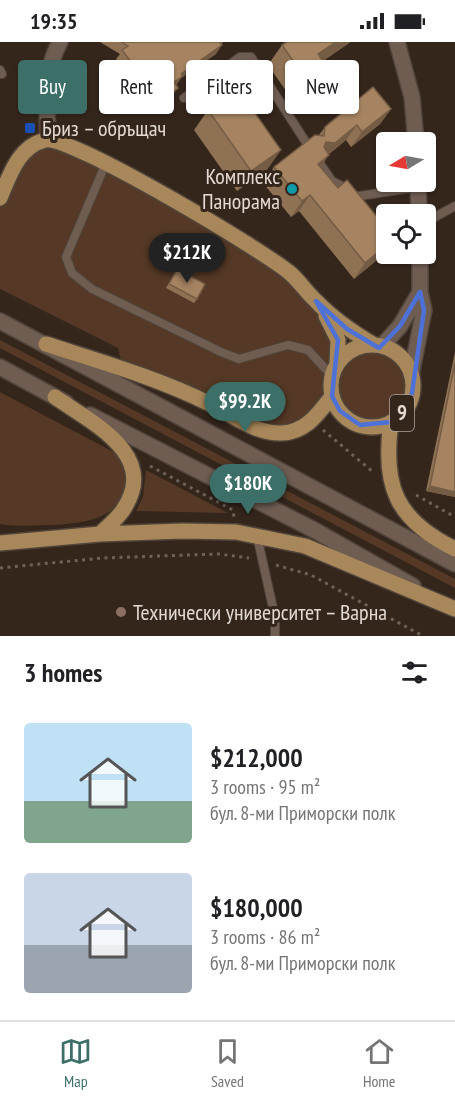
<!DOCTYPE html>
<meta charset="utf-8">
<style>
:root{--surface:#fff;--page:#f6f6f6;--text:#202124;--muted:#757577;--line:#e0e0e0;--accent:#3b6f68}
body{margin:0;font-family:"PT Sans Narrow",sans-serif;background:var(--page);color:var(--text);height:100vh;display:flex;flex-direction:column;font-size:22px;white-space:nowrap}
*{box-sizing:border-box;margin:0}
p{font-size:20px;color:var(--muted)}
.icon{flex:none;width:33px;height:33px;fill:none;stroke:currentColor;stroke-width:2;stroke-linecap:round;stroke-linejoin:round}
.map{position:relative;height:594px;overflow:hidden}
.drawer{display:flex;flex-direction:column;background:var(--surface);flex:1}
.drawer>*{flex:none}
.hud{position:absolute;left:18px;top:18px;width:420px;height:54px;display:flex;gap:12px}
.needle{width:39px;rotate:260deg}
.tools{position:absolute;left:376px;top:90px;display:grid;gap:12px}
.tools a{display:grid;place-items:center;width:60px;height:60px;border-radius:6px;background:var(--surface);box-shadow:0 2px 4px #0004;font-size:30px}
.price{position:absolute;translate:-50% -51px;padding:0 14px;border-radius:21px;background:var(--accent);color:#fff;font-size:20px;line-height:39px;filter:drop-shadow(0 2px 3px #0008)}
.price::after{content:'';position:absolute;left:50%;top:36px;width:18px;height:14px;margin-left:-9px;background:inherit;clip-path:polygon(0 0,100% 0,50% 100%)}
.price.selected{background:#222;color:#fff}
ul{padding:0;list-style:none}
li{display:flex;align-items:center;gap:18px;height:150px;padding:0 24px}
li span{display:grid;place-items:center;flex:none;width:168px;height:120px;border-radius:6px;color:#555}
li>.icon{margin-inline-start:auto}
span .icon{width:72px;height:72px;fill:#fffc;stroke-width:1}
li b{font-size:26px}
h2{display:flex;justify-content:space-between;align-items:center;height:72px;padding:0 24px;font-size:26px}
.pill{padding:0 21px;border-radius:6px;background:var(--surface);box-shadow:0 2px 4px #0004;font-size:21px;line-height:54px}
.pill.selected{background:var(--accent);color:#fff}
.status{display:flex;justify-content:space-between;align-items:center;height:42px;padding:0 30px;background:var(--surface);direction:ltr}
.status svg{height:16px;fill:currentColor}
.dock{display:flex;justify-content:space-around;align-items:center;height:84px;border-top:2px solid var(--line);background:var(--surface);font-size:16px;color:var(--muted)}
.dock a{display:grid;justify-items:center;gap:3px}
.dock .selected{color:var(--accent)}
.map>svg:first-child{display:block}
.green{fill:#553926}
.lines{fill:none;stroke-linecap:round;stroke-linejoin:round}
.service-casing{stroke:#50443b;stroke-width:10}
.minor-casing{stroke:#50443b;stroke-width:18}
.secondary-casing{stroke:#50443b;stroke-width:18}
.primary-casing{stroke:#50443b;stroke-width:18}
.path{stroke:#6e6158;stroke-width:3;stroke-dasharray:3 4.5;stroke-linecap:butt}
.service{stroke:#6f5d52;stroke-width:8}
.minor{stroke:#6f5d52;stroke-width:15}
.secondary{stroke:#6f5d52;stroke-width:15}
.primary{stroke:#a8885a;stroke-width:15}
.wall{fill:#8f7254}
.shaded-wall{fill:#745c45}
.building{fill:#a68462;stroke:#745c45;stroke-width:1.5}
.marked{fill:none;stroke:#4e71d7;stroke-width:4.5;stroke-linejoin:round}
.transit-dot{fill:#1a4fb4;stroke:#35261c;stroke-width:2}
.culture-dot{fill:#0f9aa8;stroke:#35261c;stroke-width:2}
.education-dot{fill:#8d6e63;stroke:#35261c;stroke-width:2}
.labels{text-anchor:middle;stroke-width:6;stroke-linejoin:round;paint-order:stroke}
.shield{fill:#35261c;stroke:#afa39c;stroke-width:1.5}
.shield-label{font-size:21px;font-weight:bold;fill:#e3d9d3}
.poi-label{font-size:22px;fill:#e3d9d3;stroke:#35261c;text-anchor:start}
</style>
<div class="status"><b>19:35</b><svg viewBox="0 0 49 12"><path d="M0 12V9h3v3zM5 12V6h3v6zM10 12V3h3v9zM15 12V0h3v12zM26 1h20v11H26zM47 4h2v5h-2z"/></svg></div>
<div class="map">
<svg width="455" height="594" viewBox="0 0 455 594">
<rect width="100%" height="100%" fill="#35261c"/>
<!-- green -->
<path class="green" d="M48,97L242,199L316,259L342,316C353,306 369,299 384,305C455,336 375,433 332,355L281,391L123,327L118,306L0,247V156L18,117Z
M0,298L455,537V546L0,306Z
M0,350L121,414C139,471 97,481 52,483C34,483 17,485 0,482Z
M146,428L228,471L136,469L143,455Z"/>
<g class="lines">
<!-- service casing -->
<g class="service-casing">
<path id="service" d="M0,28L2,32
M184,56L240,15H251L309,105
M319,120L332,139L344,145L353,155L418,145
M106,121L66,215L72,231L92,247L221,310L239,317L288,303L308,308L332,334
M426,180L455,164
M257,494L275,575V594"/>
</g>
<!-- minor casing -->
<g class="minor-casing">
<path id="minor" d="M397,0L412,55L416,100
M48,97C47,63 43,30 60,0
M418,140L419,172
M382,304L400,284L420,250
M411,333L424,268L420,250V212"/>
</g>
<!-- secondary casing -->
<g class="secondary-casing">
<path id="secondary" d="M0,279L455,522
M0,325L66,361
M90,373L316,489L413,544"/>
</g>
<!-- primary casing -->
<g class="primary-casing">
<path id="primary" d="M0,156C10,133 18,105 45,98C69,92 266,210 291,232C300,240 307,251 316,259C333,277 352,290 374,303
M326,274L338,298L337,322
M46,302C101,320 158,336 210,362C233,373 255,392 282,391C306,390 318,372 332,354
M331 344a41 41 0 1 1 82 0a41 41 0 1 1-82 0Z
M55,355C92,381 160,413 123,468C117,477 108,484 100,492
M391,380C382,444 396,478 455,507
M0,501L100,492L182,489L236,490L305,504L455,567"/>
</g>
<!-- path -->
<path class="path" d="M323,388L373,430
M150,424L233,468L234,475
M416,453L455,475
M276,523L311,533L423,594
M0,526L102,516L219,512L249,516"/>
<!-- service -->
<use href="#service" class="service"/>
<!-- minor -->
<use href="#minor" class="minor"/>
<!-- secondary -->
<use href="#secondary" class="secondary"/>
<!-- primary -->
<use href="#primary" class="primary"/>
</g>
<!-- wall -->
<path class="wall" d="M100,0H223L221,2L216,12L181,36L176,43L178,46L171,54L158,65L148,59L116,17L120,12Z
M287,0H350L323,19L311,42L291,56L268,23L282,3Z
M391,67L380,82L351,105L346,98L328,113L321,125L338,146L387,187V208L384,212L354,237L299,169L291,175L263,141L274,125L319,93L325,85Z
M208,68L267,128L237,149L194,88Z
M177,227L197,257L194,261L166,246Z
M455,310V455L426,449Z"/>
<!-- shaded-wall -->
<path class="shaded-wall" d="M336,0H350L348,2L304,32L318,12Z
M222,3L216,12L181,36L177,42L168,49L181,32Z
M325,22L311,42L291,56L305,36Z
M178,46L171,54L158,65L164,57Z
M391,67L380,82L351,105L362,90Z
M357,83L346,98L324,116L315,115L326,100Z
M281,108L267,128L237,149L251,129Z
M329,113L318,129V122Z
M310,153L299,169L291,175L302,159Z
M387,203V208L384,212L354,237L365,221Z
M430,444L455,450V455L426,449Z"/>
<!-- building -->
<path class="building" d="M121,0H219L222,3L181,32L183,34L174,40L178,46L164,57L154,50L122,8L128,4Z
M287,0H336L318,12L325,22L305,36L282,3Z
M373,45L391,67L362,90L357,83L335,101L326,100L324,105L329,113L318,122L338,146L347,138L387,187V203L365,221L310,153L302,159L274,125L315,93L324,94L325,85Z
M238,47L281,108L251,129L208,68Z
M177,227L205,242L197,257L169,242Z
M455,321V450L430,444Z"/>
<!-- marked area -->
<path class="marked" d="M420,250L424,268L412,351L405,368L391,380L360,383L340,369L332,354L338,298L316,259L347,287L379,306L400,284Z"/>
<!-- markers -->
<rect class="transit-dot" x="24" y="80" width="12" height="12" rx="3"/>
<circle class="culture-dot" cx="292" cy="147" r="6"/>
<circle class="education-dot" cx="121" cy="570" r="6"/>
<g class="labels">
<!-- shield labels -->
<rect class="shield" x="390" y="353" width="24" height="36" rx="4.5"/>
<g class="shield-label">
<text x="402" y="378">9</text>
</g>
<!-- poi labels -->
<g class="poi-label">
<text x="42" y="94">Бриз – обръщач</text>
<text x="280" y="142" text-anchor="end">Комплекс<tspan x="280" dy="25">Панорама</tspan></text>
<text x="133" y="578">Технически университет – Варна</text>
</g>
</g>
</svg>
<div class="tools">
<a><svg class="needle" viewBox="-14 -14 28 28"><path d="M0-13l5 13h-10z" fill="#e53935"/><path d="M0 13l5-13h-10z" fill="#757577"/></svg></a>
<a><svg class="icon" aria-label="locate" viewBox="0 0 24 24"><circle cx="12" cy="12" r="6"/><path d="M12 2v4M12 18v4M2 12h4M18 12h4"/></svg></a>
</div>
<b class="price selected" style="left:187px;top:242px">$212K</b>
<b class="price" style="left:245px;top:391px">$99.2K</b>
<b class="price" style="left:248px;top:473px">$180K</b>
<div class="hud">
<a class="pill selected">Buy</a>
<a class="pill">Rent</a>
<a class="pill">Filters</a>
<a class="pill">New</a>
</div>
</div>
<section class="drawer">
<h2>3 homes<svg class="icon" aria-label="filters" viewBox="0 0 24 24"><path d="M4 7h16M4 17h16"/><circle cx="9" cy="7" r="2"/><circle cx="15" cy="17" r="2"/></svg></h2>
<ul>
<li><span style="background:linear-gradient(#bfe0f5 65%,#7fa58c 0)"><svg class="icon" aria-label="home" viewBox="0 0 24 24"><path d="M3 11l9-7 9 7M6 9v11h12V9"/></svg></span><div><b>$212,000</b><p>3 rooms · 95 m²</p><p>бул. 8-ми Приморски полк</p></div></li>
<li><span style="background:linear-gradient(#c9d6e8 60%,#9aa5b1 0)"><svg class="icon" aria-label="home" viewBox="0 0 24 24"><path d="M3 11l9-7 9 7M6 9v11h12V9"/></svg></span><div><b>$180,000</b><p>3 rooms · 86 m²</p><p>бул. 8-ми Приморски полк</p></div></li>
</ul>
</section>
<nav class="dock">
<a class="selected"><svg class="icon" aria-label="map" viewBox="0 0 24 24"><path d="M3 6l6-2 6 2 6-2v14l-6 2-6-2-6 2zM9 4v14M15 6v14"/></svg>Map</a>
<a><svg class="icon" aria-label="saved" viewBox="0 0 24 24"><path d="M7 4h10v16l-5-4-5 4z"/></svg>Saved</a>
<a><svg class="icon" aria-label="home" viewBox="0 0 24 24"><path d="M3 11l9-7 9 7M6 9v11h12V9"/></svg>Home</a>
</nav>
